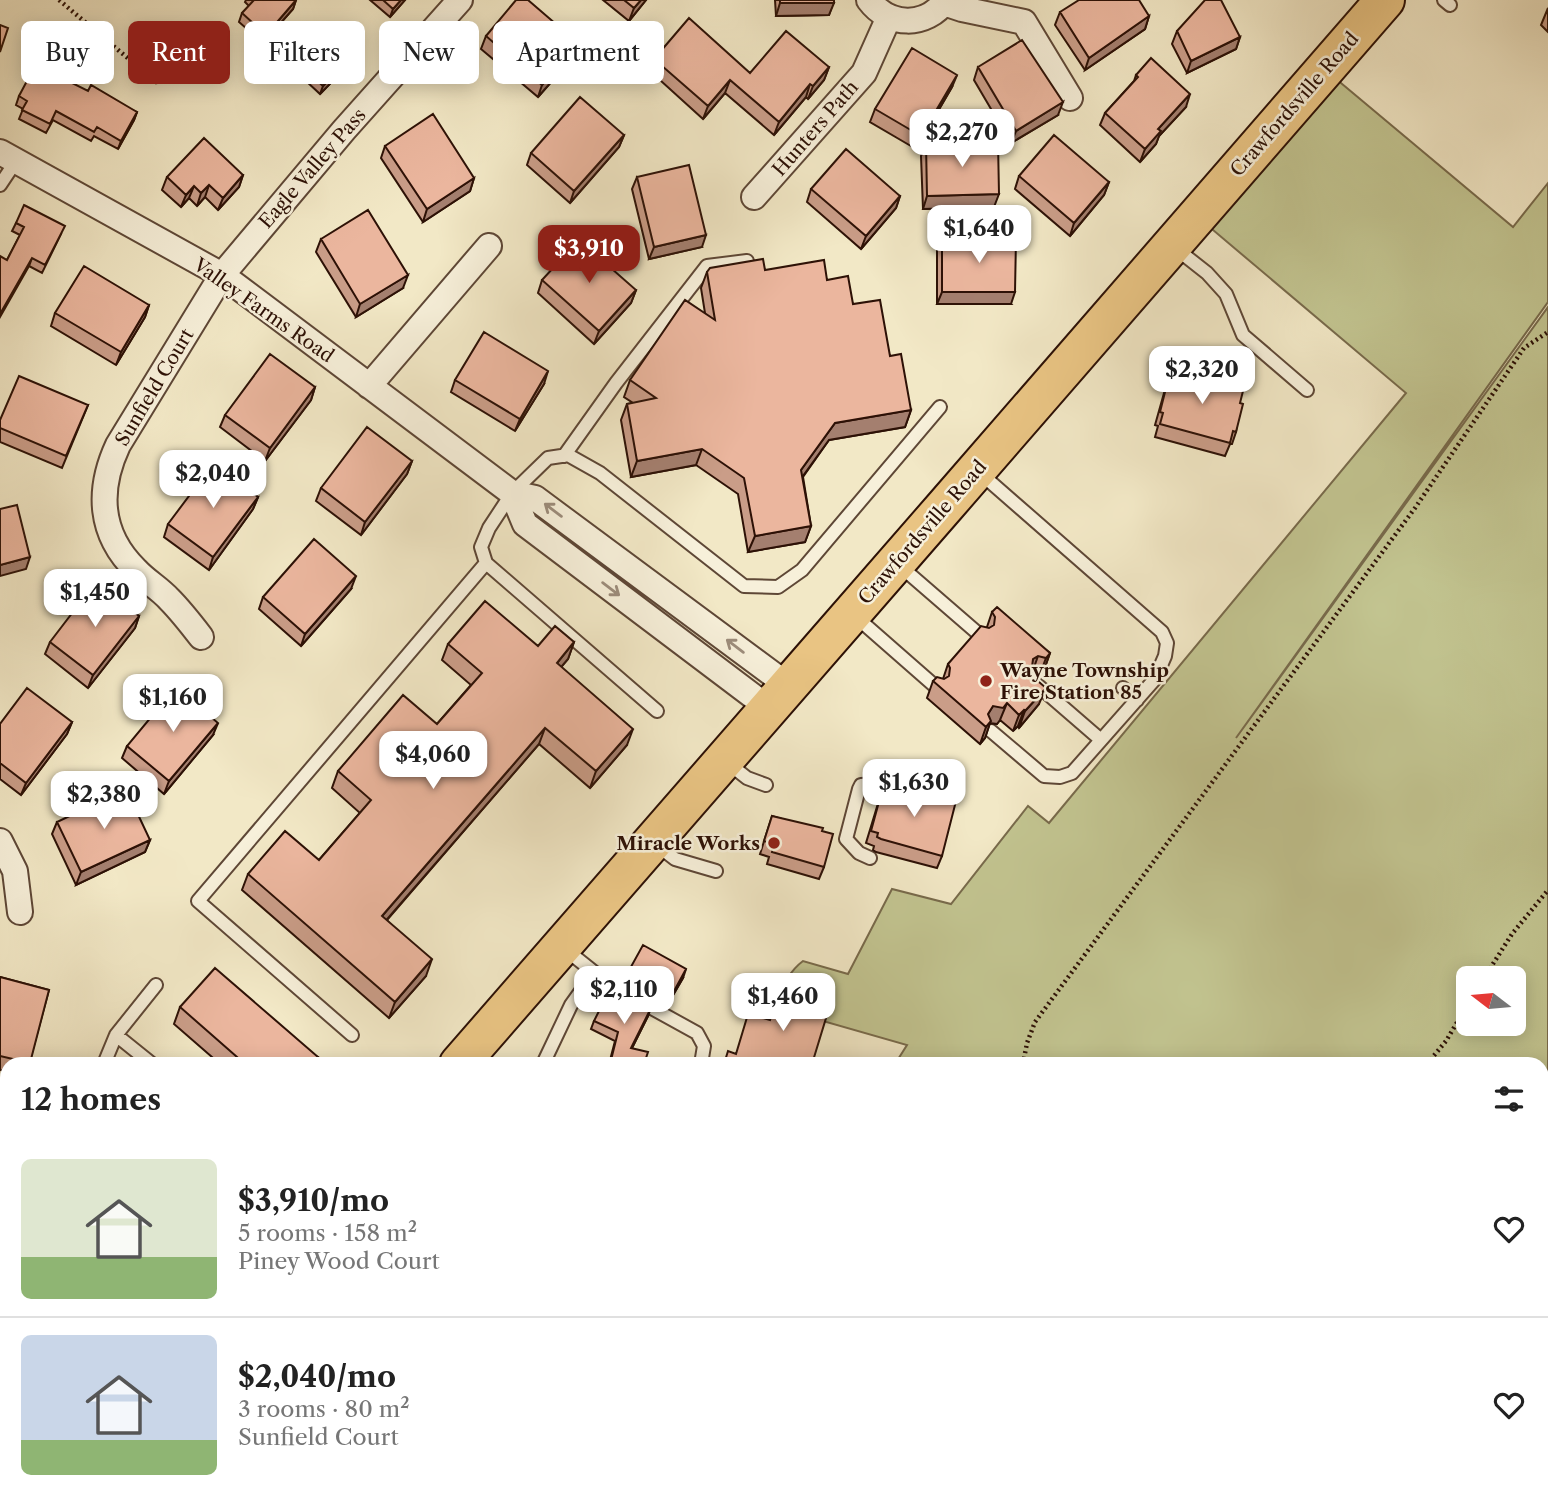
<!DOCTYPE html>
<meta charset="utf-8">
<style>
:root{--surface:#fff;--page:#f6f6f6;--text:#222;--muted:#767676;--line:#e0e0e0;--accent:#8f2418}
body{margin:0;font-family:"Libre Caslon Text",serif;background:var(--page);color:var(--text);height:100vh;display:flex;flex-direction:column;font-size:26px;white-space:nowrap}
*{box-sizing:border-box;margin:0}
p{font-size:23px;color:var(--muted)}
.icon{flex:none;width:38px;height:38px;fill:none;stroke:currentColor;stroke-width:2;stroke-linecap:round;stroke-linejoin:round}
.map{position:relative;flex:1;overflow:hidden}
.drawer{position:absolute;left:0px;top:1057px;width:1549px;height:450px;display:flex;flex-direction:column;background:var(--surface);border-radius:21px 21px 0 0;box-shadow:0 4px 18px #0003}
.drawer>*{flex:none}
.hud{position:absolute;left:21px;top:21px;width:700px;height:63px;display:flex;gap:14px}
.needle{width:46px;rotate:286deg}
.fabs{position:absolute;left:1456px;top:966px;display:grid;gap:14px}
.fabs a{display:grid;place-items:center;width:70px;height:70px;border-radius:10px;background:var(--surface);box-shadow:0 4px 18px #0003;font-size:35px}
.price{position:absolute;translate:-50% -60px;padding:0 16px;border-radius:14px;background:#fff;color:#222;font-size:23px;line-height:46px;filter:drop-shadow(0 2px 4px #0008)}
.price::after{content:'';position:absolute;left:50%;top:42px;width:21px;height:16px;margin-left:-10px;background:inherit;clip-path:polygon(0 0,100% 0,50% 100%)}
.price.active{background:var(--accent);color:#fff}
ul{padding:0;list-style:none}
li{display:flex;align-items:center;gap:21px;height:175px;padding:0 21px}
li+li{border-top:2px solid var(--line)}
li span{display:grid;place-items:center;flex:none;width:196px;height:140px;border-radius:10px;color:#555}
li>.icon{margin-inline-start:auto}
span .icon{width:84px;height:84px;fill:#fffc;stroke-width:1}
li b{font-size:30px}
h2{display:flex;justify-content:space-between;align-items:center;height:84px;padding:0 21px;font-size:30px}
.pill{padding:0 24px;border-radius:10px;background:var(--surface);box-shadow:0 4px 18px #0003;font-size:24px;line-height:63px}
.pill.active{background:var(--accent);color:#fff}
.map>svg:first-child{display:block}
.green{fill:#c2c490;stroke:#786a4b;stroke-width:2;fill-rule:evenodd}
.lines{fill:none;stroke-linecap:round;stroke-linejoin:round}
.service-casing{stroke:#5e4736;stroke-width:16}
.minor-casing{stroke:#5e4736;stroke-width:28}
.primary-casing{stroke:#2d1106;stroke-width:42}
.path{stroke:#2d1106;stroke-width:4.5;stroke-dasharray:2 3.5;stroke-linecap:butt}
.service{stroke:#f7f0da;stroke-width:12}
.minor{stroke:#f7f0da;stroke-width:24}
.primary{stroke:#e9c483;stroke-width:38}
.wall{fill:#ca9d88;stroke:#2d1106;stroke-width:2}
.shaded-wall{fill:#a47f6f;stroke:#2d1106;stroke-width:2}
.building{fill:#ebb69e;stroke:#2d1106;stroke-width:2}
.oneway{stroke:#9c8c7b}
.poi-dot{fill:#8f2418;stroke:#f7f0da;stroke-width:2.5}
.labels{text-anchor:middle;stroke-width:5;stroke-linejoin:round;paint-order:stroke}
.street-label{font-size:19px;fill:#2d1106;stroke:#f7f0da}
.poi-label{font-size:19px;font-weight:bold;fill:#2d1106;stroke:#f7f0da;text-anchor:start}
</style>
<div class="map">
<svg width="1548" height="1506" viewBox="0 0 1548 1506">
<rect width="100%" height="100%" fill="#f2e8c6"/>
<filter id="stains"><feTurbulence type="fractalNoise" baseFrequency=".00286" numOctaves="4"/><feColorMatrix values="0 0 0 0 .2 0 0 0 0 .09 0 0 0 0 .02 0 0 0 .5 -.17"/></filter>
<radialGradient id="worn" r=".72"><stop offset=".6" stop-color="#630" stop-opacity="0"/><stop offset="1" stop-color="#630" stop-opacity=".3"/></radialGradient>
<!-- green -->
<path class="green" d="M1329,73L1513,227L1548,183V302L1236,738L1548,307V1506H547L551,1500H1542V1064H895L907,1045L774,1007C782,989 787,973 803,961L848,974L892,889L951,904L1028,806L1049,823L1406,393L1200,219ZM1468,978H1514V1024H1468Z"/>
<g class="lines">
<!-- service casing -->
<g class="service-casing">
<path id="service" d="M1444,0L1450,5
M0,185L16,161
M1174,247L1207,273L1226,294L1243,335L1307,390
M564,456L616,383L707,266L747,261
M979,472L1162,632L1167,643L1165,656L1155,679L1072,773L1060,777L1044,776L991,731
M899,565L981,636
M855,616L936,687
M1034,682L1101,740
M1123,688L1137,700
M657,711L486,563L481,547L489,528L512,493L548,458L568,455L600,473L744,586L778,587L802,570L940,407
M728,763L747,778L766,785
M657,845L675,859L716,871
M870,858L859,853L846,839L859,789L861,785L874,784L905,792
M565,949L610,985L697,1033L704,1046L701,1064
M116,1035L152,1064
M352,1035L198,901L486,563
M104,1064L116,1035L156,985
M543,1064L571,1005L594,973"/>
</g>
<!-- minor casing -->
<g class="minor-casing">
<path id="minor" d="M869,0C889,27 926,28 946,0
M944,3L962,9L1024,22L1070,98
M0,152L222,275L512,493L535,498L790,687
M754,197L864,73L889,17
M369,386L489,246
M512,493L525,524L770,709
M201,637C191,624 181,611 169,599C159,588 146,581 136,570C99,534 97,490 118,445L222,275L344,130L460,0
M0,841L15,871L20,912
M0,1130L7,1132
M0,1264L7,1256"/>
</g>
<!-- primary casing -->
<g class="primary-casing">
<path id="primary" d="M459,1064C769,711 1076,354 1385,0
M66,1506L72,1500"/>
</g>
<!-- path -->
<path class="path" d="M59,0L156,82L207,77
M1484,978L1512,934L1548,890
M1023,1064L1027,1043L1035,1022L1415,508L1524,348L1548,332
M1427,1064L1446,1041L1468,1004
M1005,1500L1007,1506
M1037,1506L1039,1500"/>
<!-- service -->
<use href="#service" class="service"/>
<!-- minor -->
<use href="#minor" class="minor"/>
<!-- primary -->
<use href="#primary" class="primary"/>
</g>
<!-- wall -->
<path class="wall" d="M246,0H296L293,9L263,43L239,22L242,13L249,6L245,2Z
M370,0H405L390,17Z
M603,0H646L629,21Z
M775,0H834L829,15L776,16Z
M1548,8V32L1541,25Z
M1060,12L1149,16L1145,29L1085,70L1055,25Z
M1177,31L1240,37L1236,49L1187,73L1172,44Z
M486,36L574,56L538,97L481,49Z
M334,44L357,50L354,59L320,94L306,81L309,73L297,62L300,53Z
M654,59L750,73L829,67L824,80L808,99L806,97L774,135L725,93L703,119L650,71Z
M978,67L1058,115L1011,143L974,80Z
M1136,75L1186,107L1159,136L1156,144L1140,162L1100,125L1105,113L1134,81Z
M33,81L88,91L137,112L134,120L118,149L94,136L91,141L53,120L46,133L19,119L23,109L16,105L19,96Z
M952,87L916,149L870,122L875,109Z
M624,135L619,147L570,203L527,165L531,153Z
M926,144L994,207L923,209L921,156Z
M385,146L474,178L470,191L423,222L381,158Z
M243,175L239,187L218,210L205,197L197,206L189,198L181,207L162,190L167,177Z
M1019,176L1109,182L1104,195L1070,236L1015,189Z
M637,177L702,247L649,259L632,189Z
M811,189L900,196L896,208L861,249L807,202Z
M16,223L61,234L42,273L29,266L7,260L20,235L12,231Z
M942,238L1011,304H937V250Z
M321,239L403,288L356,317L316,252Z
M765,270L827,280L853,304L890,356L911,410L905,427L829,440L803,477L811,526L805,542L748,552L738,494L696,465L631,477L621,420L627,404L633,403L624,397L630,380L705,313L701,288L707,272Z
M542,280L636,290L631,303L594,344L538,293Z
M149,305L145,317L116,365L51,326L55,313Z
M1174,369L1240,403L1236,432L1232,444H1230L1225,456L1155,437L1158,426L1155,425L1164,393L1168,380L1170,381Z
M455,380L544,384L515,431L451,392Z
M315,387L311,400L265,461L220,427L225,415Z
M88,405L62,468L0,442V420Z
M412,461L407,474L361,535L316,501L321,488Z
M258,497L253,509L209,570L164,537L168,524Z
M351,589L301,646L259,609L263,597Z
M992,612L1050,653L1044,670L1040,674L1034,673L1033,676L1039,704L1019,728L1018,726L1013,731L1000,720L997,724L990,723L985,738L980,744L927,698L933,681L943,679L948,664L987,627Z
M139,616L135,628L88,688L45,654L50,642Z
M574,642L568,659L561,667L627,745L590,788L539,744L387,920L426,976L389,1018L242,890L248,874L319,860L360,813L332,788L338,771L437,724L471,685L442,660L448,644L538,646Z
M72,722L67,734L21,795L0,779V724Z
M213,735L164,794L122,758L127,746Z
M883,787L942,856L937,868L876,852L873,850L874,846L866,843Z
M772,816L822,831L824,867L819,879L767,864L769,857L760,854Z
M57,822L150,840L145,852L76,885L52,834Z
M627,974L683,978L669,1002L658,995L656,1000L624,983Z
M0,977L49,990L29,1064H7V1071L0,1070Z
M180,1007L318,1057L315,1064H220L174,1024Z
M648,1016L632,1048L644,1064H609L615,1041L591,1029L594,1021Z
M490,1500H500L499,1503Z"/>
<!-- shaded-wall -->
<path class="shaded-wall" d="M296,0L293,9L263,43L266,35Z
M401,0H405L390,17L393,9Z
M641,0H646L629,21L634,8Z
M780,3H834L829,15L776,16Z
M1149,16L1145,29L1085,70L1089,58Z
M1240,37L1236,49L1187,73L1191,61Z
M578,43L574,56L538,97L542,85Z
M357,50L354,59L320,94L323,86Z
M829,67L824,80L808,99L813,86Z
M957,75L952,87L916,149L921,136Z
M730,80L725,93L703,119L708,106Z
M810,84L806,97L774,135L779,122Z
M1190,94L1186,107L1159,136L1156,144L1140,162L1145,149L1158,129Z
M1063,102L1058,115L1011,143L1016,131Z
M137,112L134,120L118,149L121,141Z
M624,135L619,147L570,203L574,191Z
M243,175L239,187L218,210L223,198Z
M474,178L470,191L423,222L427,209Z
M1109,182L1104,195L1070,236L1074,223Z
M209,185L205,197L197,206L201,193Z
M194,186L189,198L181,207L186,195Z
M999,194L994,207L923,209L927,196Z
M900,196L896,208L861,249L866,236Z
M706,235L702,247L649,259L654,247Z
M32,258L29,266L0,317V314Z
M408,275L403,288L356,317L360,304Z
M636,290L631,303L594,344L599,331Z
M942,292H1015L1011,304H937Z
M149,305L145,317L116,365L121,352Z
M548,371L544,384L515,431L520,419Z
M315,387L311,400L265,461L270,448Z
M911,410L905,427L829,440L795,487L801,470L835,423Z
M702,449L696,465L631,477L637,461Z
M412,461L407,474L361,535L365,522Z
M258,497L253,509L209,570L213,557Z
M811,526L805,542L748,552L755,536Z
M30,557L26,569L0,576V565Z
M356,576L351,589L301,646L305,634Z
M139,616L135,628L88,688L93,675Z
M574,642L568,659L551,679L557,663Z
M1050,653L1044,670L1040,674L1046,658Z
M1038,656L1032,673L1027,676L1033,659Z
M1046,688L1039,704L1019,728L1025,711Z
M1007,703L1000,720L997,724L990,723L985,738L980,744L986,727L988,714L993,706Z
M1024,710L1018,726L1013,731L1019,715Z
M72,722L67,734L21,795L26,783Z
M218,723L213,735L164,794L169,781Z
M545,728L539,744L376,932L382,916Z
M633,729L627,745L590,788L596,771Z
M150,840L145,852L76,885L81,872Z
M432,959L426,976L389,1018L395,1002Z
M686,969L683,978L669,1002L673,993Z
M651,1008L648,1016L628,1056L631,1048Z
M7,1404V1412L0,1419V1412Z
M232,1500H237L231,1506H227Z"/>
<!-- building -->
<path class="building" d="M254,0H296L266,35L242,13Z
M383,0H401L393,9Z
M516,0H528L578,43L542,85L486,36Z
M624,0H641L634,8Z
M780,0H834V3H780Z
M1079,0H1139L1149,16L1089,58L1060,12Z
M1205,0H1221L1240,37L1191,61L1177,31Z
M689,18L750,73L786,31L829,67L813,86L810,84L779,122L730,80L708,106L654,59Z
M0,25L8,28L0,52Z
M320,32L334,44L341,36L357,50L323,86L309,73L315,67L300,53Z
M1022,40L1063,102L1016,131L978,67Z
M912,48L957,75L921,136L875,109Z
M1151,58L1190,94L1158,129L1161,131L1145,149L1105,113L1138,77L1136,75Z
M40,67L88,91L91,85L137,112L121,141L97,127L94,132L56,111L50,124L22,110L27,101L19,96L28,79L33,81Z
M580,97L624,135L574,191L531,153Z
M433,114L474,178L427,209L385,146Z
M1054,135L1109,182L1074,223L1019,176Z
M204,138L243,175L223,198L209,185L201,193L194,186L186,195L167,177Z
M998,142L999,194L927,196L926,144Z
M846,149L900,196L866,236L811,189Z
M689,165L706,235L654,247L637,177Z
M24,205L65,226L45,265L32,258L0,314V256L7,260L24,227L16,223Z
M368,210L408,275L360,304L321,239Z
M942,238H1016L1015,292H942Z
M579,240L636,290L599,331L542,280Z
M763,259L765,270L824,260L827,280L848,276L853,304L880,300L890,356L901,354L911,410L835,423L801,470L811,526L755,536L744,478L702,449L637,461L627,404L656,398L630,380L685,300L715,320L707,272L710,268Z
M84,266L149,305L121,352L55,313Z
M484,332L548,371L520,419L455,380Z
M270,354L315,387L270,448L225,415Z
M1174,369L1244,387L1240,403L1243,404L1236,432L1233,431L1230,443L1160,424L1163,413L1160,412L1168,380L1172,381Z
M19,376L88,405L66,456L0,428V420Z
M367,427L412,461L365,522L321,488Z
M213,464L258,497L213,557L168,524Z
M17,505L30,557L0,565V509Z
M314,539L356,576L305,634L263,597Z
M96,582L139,616L93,675L50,642Z
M485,601L538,646L555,626L574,642L557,663L633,729L596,771L545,728L382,916L432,959L395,1002L248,874L285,831L319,860L371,800L338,771L403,695L437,724L482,673L448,644Z
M997,607L1050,653L1046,658L1038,656L1033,659L1032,667L1034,671L1031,675L1046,688L1025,711L1024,710L1019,715L1007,703L1003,708L993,706L988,714L991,721L986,727L933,681L937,677L944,679L949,676L950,668L948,664L981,626L989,628L994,625L995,617L992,612Z
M176,687L218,723L169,781L127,746Z
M27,688L72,722L26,783L0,763V724Z
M893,784L956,801L942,856L881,839L877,837L878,833L871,831L883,787L891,789Z
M126,789L150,840L81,872L57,822Z
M772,816L823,828L822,831L833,834L824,867L772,852L774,844L764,841Z
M643,945L686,969L673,993L661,987L659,992L627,974Z
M215,968L318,1057L311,1064H245L180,1007Z
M0,977L49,990L30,1063L0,1056Z
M618,989L651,1008L631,1048L648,1052L644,1064H610L618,1032L594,1021L609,991L615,994Z
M780,990L830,1005L812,1064H724L728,1051L736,1054L748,1014L770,1020Z
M7,1324V1404L0,1412V1332Z
M198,1500H232L227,1506H194Z
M863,1500H933L938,1506H868Z"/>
<!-- one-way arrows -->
<defs><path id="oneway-shaft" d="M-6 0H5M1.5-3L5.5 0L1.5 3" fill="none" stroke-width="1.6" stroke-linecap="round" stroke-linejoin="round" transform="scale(1.75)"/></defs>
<g class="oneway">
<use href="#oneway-shaft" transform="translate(553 510) rotate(-143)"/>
<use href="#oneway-shaft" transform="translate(611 589) rotate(37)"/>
<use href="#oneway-shaft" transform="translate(735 646) rotate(-143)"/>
</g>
<!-- markers -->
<g class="poi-dot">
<circle cx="986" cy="681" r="7"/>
<circle cx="774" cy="843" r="7"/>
</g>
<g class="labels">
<!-- street labels -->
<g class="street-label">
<text transform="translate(1294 104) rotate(-49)" y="7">Crawfordsville Road</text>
<text transform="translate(815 128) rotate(-49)" y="7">Hunters Path</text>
<text transform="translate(312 168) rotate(-49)" y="7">Eagle Valley Pass</text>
<text transform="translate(264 310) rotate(35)" y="7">Valley Farms Road</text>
<text transform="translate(154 387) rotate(-59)" y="7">Sunfield Court</text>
<text transform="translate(922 532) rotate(-49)" y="7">Crawfordsville Road</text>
</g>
<!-- poi labels -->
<g class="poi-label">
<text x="1000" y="677">Wayne Township<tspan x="1000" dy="22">Fire Station 85</tspan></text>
<text x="760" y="850" text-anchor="end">Miracle Works</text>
</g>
</g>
<rect width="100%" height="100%" filter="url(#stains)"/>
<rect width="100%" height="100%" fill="url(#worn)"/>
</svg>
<div class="fabs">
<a><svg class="needle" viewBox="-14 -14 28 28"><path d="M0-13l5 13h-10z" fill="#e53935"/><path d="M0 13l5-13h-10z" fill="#767676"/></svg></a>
</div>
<b class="price" style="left:962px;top:169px">$2,270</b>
<b class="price" style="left:979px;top:265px">$1,640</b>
<b class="price active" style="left:589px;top:285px">$3,910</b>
<b class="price" style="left:1202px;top:406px">$2,320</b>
<b class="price" style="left:213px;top:510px">$2,040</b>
<b class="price" style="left:95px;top:629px">$1,450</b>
<b class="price" style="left:173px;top:734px">$1,160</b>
<b class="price" style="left:433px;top:791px">$4,060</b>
<b class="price" style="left:914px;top:819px">$1,630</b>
<b class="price" style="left:104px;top:831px">$2,380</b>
<b class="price" style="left:624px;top:1026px">$2,110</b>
<b class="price" style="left:783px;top:1033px">$1,460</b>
<div class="hud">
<a class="pill">Buy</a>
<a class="pill active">Rent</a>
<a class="pill">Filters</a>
<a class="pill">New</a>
<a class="pill">Apartment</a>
</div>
<section class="drawer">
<h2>12 homes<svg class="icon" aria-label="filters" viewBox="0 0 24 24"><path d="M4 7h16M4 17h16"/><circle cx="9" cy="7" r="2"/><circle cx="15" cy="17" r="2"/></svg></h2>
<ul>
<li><span style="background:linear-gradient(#dfe7d0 70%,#8fb573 0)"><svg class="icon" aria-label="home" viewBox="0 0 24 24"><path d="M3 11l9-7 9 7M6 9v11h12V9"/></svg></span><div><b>$3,910/mo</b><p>5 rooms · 158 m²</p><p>Piney Wood Court</p></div><svg class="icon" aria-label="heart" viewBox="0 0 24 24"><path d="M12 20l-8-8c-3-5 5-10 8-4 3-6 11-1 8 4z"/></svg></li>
<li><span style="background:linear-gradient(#c9d6e8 75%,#8fb573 0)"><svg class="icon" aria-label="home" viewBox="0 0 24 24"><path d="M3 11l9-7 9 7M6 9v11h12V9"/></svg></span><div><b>$2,040/mo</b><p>3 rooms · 80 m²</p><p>Sunfield Court</p></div><svg class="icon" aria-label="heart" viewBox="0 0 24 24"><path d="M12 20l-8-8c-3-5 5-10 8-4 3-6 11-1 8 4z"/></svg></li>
</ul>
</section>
</div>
